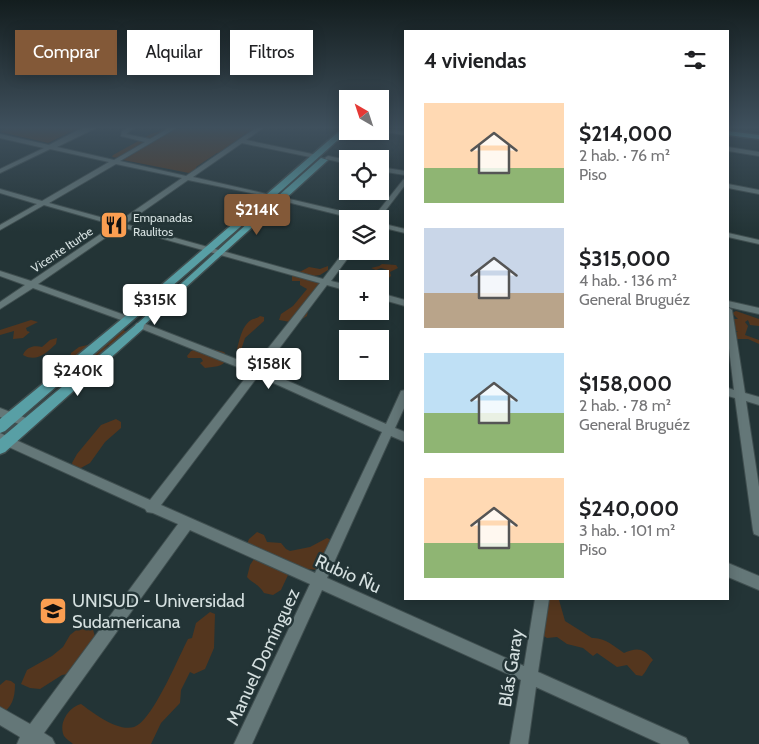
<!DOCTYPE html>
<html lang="es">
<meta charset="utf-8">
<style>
:root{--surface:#fff;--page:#f6f6f6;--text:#202124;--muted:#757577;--accent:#835938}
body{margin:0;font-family:Cabin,sans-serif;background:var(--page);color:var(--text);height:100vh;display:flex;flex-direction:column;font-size:19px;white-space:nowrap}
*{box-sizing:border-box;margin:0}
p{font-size:16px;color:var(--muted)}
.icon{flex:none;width:28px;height:28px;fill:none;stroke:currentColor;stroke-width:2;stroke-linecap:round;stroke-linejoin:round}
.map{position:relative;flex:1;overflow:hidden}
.drawer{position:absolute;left:404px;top:30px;width:325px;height:570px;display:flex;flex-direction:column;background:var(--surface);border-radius:0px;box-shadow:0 2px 12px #0003}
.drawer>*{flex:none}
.guide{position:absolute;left:15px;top:30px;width:314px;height:45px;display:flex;gap:10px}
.needle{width:32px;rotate:321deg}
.fabs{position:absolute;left:339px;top:90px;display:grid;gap:10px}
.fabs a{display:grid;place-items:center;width:50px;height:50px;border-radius:0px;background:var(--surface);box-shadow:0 2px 12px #0003;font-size:25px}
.price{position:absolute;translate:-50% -42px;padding:0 11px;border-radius:5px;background:#fff;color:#222;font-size:16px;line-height:32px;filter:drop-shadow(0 1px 2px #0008)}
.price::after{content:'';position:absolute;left:50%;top:30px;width:15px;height:11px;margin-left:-8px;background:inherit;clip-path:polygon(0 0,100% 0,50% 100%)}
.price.active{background:var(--accent);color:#fff}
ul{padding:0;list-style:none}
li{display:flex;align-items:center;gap:15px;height:125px;padding:0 20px}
li span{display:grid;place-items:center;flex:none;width:140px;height:100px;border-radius:0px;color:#555}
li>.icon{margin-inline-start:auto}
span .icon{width:60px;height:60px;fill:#fffc;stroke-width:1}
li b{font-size:21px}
h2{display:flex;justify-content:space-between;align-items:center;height:60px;padding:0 20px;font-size:21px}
.tag{padding:0 18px;border-radius:0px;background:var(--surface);box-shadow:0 2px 12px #0003;font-size:18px;line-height:45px}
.tag.active{background:var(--accent);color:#fff}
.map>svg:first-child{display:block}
.green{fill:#54361e}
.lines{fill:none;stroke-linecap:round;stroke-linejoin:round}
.minor-casing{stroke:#404f50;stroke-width:2}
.major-casing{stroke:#404f50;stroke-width:3}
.minor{fill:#647778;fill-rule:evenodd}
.major{fill:#589fa5;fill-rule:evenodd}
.labels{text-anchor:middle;stroke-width:5;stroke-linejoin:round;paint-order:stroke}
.far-poi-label{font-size:12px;fill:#d5e0e0;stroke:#233436;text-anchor:start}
.far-street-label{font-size:12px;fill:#d5e0e0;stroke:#233436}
.near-street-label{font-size:18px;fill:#d5e0e0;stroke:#233436}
.near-poi-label{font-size:18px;fill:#d5e0e0;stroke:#233436;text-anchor:start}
</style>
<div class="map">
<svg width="759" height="744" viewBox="0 0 759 744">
<rect width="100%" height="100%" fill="#233436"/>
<!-- green -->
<path class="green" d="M7,128H79L48,143L0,132Z
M168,128L172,129L254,128L249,134H245L220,153H217L196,167L197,170L189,173L123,160L124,159L112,157L113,155L151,134Z
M382,264L396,265L398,268L390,272L391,276L384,282L374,276L388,270L381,268L376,270L371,268L379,266Z
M328,266V270L320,275L313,276L321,282V285L308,310L307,316L296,323L279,320L281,314L293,306L307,289L300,285V281H292V276L309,267L320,269Z
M736,311L759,319V326L750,325L748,320L745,322L748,326L745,335L759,340V344L748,339H734L735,332H738L731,328L733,319H738L732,313Z
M260,316L264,317V321L245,338L241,350L237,349C240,339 242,324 253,319C256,318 258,318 260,316Z
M31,320L38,322L26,328L27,331L30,332L23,338L13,339L14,331L0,335V330Z
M121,329L127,332L111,346L108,345L92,364L78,367L75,359L70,358L71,353L79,347L96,343Z
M57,338L56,344C47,352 37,363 23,355C26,347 34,345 42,347L50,340Z
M203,347L224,352L227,356C225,368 215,366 205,368L200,363L203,361L201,358H188L187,356L191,351Z
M116,419L121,422V428L105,442L90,463L79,469L73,466L72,463L77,454L101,425Z
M257,532L264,535L267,542L281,543L286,549L290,551L310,547L327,538L331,540L321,570L307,569L288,575L281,590L273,595L264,593C258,583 253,584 247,577L250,565L256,556L247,544L249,539Z
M547,599L559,600L565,621L592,638C604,637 614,646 624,653C637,647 644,648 653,660C648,665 647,671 642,676L636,675L627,665L617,667L597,653L593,656L583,648L567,644L557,637L547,638L542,635L541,603Z
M210,612L215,614L214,648L205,669L194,674L190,672L181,690L180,703L161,723L151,744H73C71,742 66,739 64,736C58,723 69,707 81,704C93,713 118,732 134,727C152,722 179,656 188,639L192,638L196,623Z
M92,626L97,644L73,673L62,675L40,689L30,688L21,684L27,670L52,656L63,647L70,635L80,627Z
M6,680L11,681L15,684C15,699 12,707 0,715V685Z"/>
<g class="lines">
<!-- minor casing -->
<g class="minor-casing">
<path id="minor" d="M82,128H96L57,147L114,160L145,142L121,136L122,131L127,128H134L126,134L150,139L169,128H176L120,161L186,176L256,128H263L246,140L317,155L318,156L315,158L242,143L193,177L271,195V197L188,180L125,224L323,279L346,249L348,251H353L331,281L348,285V291L327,285L263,370L386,424L401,391L405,390V406L395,428L405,432V442L391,436L327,578L524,666L535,599H549L538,672L686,738L689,744H661L536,687L528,744H510L521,680L322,590L252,744H234L310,584L190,530L44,733L52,738L55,744H17L20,737L0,725V707L30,724L178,524L153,513L147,512L145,509L0,443V433L150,500L250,372L137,327L135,325L137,323H143L254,366L320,283L121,227L38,284L130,317L132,319L130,321H124L33,288L0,309V302L25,285L0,276V271L31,281L114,225L44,205L0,230V225L37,204L0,193V189L42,201L109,162L50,149L0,173V169L44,148L0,138V134L49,145ZM116,164L182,178L118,222L49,203ZM258,376L382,432L315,573L161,505Z
M380,128L405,131V135L380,131Z
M728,147L759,152V156L728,151Z
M328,156L348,160V164L326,159L325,158Z
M380,167L405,171V175L380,171Z
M405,179V185L379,219H372L403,180Z
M728,184L759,190V194L728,188Z
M281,197L366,217L369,219H356L279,200V198Z
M380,223L405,229V233L380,227Z
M728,233L759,240V244L728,237Z
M380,293L405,300V306L380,299Z
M728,301L759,308V314L728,307Z
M728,307L732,310L745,393L759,397V405L746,401L759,487V536L754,534L753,530L735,398L728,396V388L734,390L728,340Z
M0,408L31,420L32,423L31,426L27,427L0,417Z
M728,563L759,576V590L728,577Z"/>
</g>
<!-- major casing -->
<g class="major-casing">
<path id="major" d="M343,128H348V131L273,198H269V202L5,431L0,433V419L123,318L263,198H267V194Z
M728,131L759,135V139L728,135Z
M321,158L328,160L284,200H278V196Z
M273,200L280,202L144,325L143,329L5,452L0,454V439L138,323Z"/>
</g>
<!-- minor -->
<use href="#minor" class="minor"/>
<!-- major -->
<use href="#major" class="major"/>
</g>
<!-- sky -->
<linearGradient id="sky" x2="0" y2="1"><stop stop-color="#131d1e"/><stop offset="0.55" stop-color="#3f505d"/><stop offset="1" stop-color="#3f505d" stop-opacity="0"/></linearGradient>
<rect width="759" height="232" fill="url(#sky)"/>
<!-- icons -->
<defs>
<g id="restaurant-square" transform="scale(1.4375)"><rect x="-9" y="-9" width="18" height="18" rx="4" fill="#fb9e51" stroke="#233436"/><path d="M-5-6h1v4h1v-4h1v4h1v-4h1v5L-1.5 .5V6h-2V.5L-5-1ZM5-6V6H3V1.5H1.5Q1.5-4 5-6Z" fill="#111"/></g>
<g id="university-square" transform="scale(1.4375)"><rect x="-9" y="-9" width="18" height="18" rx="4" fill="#fb9e51" stroke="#233436"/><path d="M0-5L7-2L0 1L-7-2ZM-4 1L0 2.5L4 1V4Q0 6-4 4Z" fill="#111"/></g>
</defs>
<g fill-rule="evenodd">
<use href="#restaurant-square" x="114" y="225"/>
<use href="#university-square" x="53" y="611"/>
</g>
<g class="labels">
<!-- far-poi labels -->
<g class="far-poi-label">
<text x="133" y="222">Empanadas<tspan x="133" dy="14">Raulitos</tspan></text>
</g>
<!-- far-street labels -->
<g class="far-street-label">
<text transform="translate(62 250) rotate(-34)" y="4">Vicente Iturbe</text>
</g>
<!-- near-street labels -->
<g class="near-street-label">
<text transform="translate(348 574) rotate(24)" y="6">Rubio Ñu</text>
<text transform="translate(263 657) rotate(-65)" y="6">Manuel Domínguez</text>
<text transform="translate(511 668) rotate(-81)" y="6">Blás Garay</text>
</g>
<!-- near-poi labels -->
<g class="near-poi-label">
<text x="72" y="607">UNISUD - Universidad<tspan x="72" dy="21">Sudamericana</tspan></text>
</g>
</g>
</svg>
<div class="fabs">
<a><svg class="needle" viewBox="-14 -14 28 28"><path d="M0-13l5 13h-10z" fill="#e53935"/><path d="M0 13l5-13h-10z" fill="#757577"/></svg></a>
<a><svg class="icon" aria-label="locate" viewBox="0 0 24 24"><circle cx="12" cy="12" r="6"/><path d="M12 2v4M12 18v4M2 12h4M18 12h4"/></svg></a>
<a><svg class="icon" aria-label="layers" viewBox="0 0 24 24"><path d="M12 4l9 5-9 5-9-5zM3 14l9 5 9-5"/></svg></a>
<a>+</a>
<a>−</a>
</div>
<b class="price active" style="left:257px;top:236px">$214K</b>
<b class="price" style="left:155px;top:326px">$315K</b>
<b class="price" style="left:269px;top:390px">$158K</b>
<b class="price" style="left:78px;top:397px">$240K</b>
<div class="guide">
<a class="tag active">Comprar</a>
<a class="tag">Alquilar</a>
<a class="tag">Filtros</a>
</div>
<section class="drawer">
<h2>4 viviendas<svg class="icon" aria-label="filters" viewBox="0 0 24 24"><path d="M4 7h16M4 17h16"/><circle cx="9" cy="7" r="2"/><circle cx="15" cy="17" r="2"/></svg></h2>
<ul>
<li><span style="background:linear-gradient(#ffd9b3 65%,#8fb573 0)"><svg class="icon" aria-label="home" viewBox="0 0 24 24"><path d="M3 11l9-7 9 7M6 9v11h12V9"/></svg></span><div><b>$214,000</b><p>2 hab. · 76 m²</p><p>Piso</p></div></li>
<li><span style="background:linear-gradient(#c9d6e8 65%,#b9a48a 0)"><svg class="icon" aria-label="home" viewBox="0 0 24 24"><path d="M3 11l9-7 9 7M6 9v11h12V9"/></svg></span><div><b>$315,000</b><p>4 hab. · 136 m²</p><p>General Bruguéz</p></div></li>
<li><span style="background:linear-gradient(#bfe0f5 60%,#8fb573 0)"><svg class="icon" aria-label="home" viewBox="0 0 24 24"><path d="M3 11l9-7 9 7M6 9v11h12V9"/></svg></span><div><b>$158,000</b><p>2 hab. · 78 m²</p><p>General Bruguéz</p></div></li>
<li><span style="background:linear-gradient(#ffd9b3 65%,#8fb573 0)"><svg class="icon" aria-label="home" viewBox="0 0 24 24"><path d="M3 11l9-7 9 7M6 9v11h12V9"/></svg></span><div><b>$240,000</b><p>3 hab. · 101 m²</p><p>Piso</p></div></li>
</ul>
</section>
</div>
